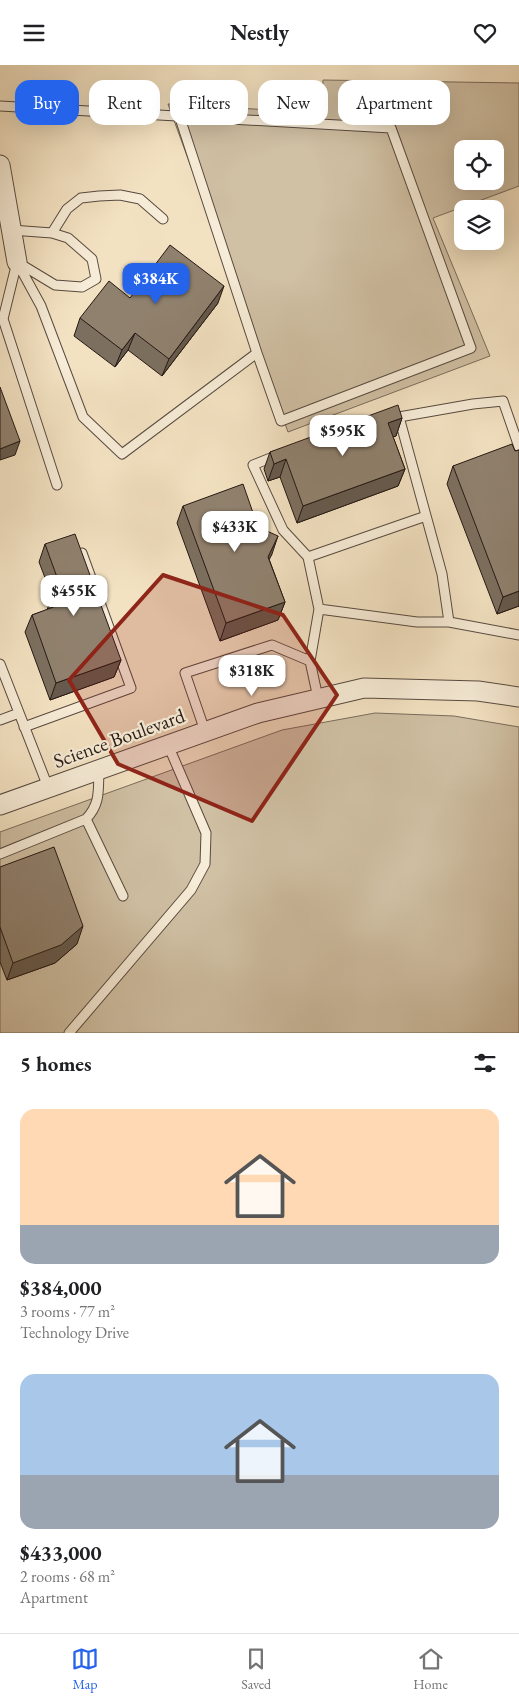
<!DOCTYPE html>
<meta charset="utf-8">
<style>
:root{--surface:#fff;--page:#f2f2f2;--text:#202124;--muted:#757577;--line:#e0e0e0;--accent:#2563eb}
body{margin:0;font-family:"EB Garamond",serif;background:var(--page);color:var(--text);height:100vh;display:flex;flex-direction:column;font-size:19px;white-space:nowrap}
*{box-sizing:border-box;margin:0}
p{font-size:16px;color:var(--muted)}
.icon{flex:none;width:28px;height:28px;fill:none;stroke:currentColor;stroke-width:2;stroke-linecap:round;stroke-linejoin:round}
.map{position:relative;height:968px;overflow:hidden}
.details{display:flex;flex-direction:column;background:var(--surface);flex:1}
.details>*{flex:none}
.hud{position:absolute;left:15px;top:15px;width:490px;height:45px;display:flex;gap:10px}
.tools{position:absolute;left:454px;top:75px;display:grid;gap:10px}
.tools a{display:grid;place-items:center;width:50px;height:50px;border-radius:10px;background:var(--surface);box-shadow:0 5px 20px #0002;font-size:25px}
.price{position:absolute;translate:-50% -42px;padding:0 11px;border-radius:10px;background:#fff;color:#222;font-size:16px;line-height:32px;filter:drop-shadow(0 1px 2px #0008)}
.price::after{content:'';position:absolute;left:50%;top:30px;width:15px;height:11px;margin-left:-8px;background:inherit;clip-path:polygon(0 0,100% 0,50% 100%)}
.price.on{background:var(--accent);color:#fff}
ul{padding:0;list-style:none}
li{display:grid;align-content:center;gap:10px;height:265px;padding:0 20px}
li span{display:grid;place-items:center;height:155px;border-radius:15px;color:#555}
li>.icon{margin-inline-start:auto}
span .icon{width:90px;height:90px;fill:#fffc;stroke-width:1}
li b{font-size:21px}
h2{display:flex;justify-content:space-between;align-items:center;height:60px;padding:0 20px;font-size:21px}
.tag{padding:0 18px;border-radius:15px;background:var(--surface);box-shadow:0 5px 20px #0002;font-size:18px;line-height:45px}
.tag.on{background:var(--accent);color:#fff}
header{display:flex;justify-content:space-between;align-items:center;height:65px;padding:0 20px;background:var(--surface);font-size:22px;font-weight:700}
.tabs{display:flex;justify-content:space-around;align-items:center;height:70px;border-top:1px solid var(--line);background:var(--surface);font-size:14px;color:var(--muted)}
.tabs a{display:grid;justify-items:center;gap:2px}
.tabs .on{color:var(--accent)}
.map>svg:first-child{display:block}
.green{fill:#d0c0a4;stroke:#7a6c5c;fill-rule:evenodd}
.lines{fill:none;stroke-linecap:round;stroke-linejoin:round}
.lane-casing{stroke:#584a40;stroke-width:11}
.street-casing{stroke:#584a40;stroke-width:21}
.lane{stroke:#f7ecd7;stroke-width:9}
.street{stroke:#f7ecd7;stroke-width:19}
.wall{fill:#7c6f5f;stroke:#251814}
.shaded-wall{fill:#655a4d;stroke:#251814}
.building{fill:#90816e;stroke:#251814}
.marked{fill:#8f2418;fill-opacity:0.2;stroke:#8f2418;stroke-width:4;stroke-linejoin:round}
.labels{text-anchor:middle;stroke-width:4.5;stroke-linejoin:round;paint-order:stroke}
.street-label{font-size:20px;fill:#251814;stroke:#f7ecd7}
</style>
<header><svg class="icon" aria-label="menu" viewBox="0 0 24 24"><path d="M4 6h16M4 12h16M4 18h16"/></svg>Nestly<svg class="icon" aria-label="heart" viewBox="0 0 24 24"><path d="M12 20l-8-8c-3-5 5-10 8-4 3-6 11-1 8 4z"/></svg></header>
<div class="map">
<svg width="519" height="968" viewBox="0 0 519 968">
<rect width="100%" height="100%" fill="#f3e2c2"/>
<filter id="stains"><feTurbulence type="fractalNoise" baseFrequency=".004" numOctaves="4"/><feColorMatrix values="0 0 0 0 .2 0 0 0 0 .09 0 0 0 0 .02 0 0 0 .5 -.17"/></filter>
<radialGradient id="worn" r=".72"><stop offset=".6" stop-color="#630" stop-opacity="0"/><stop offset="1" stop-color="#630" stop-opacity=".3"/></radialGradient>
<!-- green -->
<path class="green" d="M323,15L519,18V121L433,153L490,291L288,367L168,39L322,48ZM462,84H495V116H462Z
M375,648L454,651L519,662V968H0V767L282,665Z"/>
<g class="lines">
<!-- lane casing -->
<g class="lane-casing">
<path id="lane" d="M0,41L391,63L471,283L281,356L257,288L179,50
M11,165L52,168L68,173L92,194L96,214L82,222L55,220L17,197
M52,168L67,144L81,133L99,131L120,130L140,134L163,154
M17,197L41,241L83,352L122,389L257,288
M17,197L3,254L57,420
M391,351L399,352L473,339L503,336L519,382
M399,352L442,509L449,557
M278,390L253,400L283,465L308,492L319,544
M308,492L426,451
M310,596L319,544L417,557H449L519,570
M0,599L48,722
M0,655L19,648
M24,662L131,623L82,488
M205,666L185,608L272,580L310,596L318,633
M86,754L123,831
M0,789L86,754C101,738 98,725 99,704
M69,968L191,825L205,799L206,768L168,680"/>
</g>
<!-- street casing -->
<g class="street-casing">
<path id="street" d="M0,100L17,197
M0,740L258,648L364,623L478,626L519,632"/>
</g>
<!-- lane -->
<use href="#lane" class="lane"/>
<!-- street -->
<use href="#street" class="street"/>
</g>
<!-- wall -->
<path class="wall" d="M130,233L218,238L162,311L128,285L115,302L74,271L80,253Z
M402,353L396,371L393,372L405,404L398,421L297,458L280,412L268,416L264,404L270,387Z
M519,385V541L497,549L447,419L453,401Z
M183,441L272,489L269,494L285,537L278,555L220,576L177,458Z
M45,479L121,595L114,612L50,635L25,567L32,550L47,545L52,531L39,497Z
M0,802L77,879L55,898L7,915L0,897Z"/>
<!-- shaded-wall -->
<path class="shaded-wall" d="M224,221L218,238L162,311L169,294Z
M135,268L128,285L115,302L122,285Z
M402,353L396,371L382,376L388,358Z
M20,376L15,390L0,395V384Z
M286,394L280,412L268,416L274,399Z
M405,404L398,421L297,458L303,441Z
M278,471L272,489L262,509L268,492Z
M519,526V541L497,549L503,532Z
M285,537L278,555L220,576L226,558Z
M121,595L114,612L50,635L56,618Z
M83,861L77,879L55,898L7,915L13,898Z"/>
<!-- building -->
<path class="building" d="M170,180L224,221L169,294L135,268L122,285L80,253L109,216L130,233Z
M0,322L20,376L0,384Z
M398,340L402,353L388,358L405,404L303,441L286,394L274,399L270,387Z
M512,379L515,386L519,385V526L503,532L453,401Z
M243,419L258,462L278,471L268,492L285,537L226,558L183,441Z
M75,469L121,595L56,618L32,550L56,541L52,530L62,526L45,479Z
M54,782L83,861L61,880L13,898L0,862V802Z"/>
<!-- marked area -->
<path class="marked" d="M163,510L283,550L337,630L252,756L118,699L69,615Z"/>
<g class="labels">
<!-- street labels -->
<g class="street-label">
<text transform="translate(119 673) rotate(-20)" y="7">Science Boulevard</text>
</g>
</g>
<rect width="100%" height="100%" filter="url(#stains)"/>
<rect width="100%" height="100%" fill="url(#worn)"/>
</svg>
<div class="tools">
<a><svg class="icon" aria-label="locate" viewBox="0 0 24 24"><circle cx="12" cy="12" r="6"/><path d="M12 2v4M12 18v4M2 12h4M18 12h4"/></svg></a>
<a><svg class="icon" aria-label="layers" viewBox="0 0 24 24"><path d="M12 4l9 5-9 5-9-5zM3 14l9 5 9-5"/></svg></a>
</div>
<b class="price on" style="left:156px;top:240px">$384K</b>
<b class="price" style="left:343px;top:392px">$595K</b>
<b class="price" style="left:235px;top:488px">$433K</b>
<b class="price" style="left:74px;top:552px">$455K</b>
<b class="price" style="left:252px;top:632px">$318K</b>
<div class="hud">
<a class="tag on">Buy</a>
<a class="tag">Rent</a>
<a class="tag">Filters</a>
<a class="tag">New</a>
<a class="tag">Apartment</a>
</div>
</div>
<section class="details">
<h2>5 homes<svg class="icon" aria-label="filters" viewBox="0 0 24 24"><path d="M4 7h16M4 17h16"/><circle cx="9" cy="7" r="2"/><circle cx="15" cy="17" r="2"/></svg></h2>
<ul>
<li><span style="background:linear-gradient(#ffd9b3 75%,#9aa5b1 0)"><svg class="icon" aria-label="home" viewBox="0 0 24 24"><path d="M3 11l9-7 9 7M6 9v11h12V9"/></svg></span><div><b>$384,000</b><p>3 rooms · 77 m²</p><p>Technology Drive</p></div></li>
<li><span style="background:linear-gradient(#a9c7e8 65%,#9aa5b1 0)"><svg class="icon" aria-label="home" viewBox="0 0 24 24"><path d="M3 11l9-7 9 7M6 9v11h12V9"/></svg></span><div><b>$433,000</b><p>2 rooms · 68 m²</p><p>Apartment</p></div></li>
</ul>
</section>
<nav class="tabs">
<a class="on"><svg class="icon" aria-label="map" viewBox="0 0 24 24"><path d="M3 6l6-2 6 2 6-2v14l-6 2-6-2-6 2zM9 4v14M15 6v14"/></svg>Map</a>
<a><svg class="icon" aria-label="saved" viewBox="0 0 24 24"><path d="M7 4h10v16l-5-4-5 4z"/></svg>Saved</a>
<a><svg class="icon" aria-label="home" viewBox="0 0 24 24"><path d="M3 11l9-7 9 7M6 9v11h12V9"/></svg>Home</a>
</nav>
